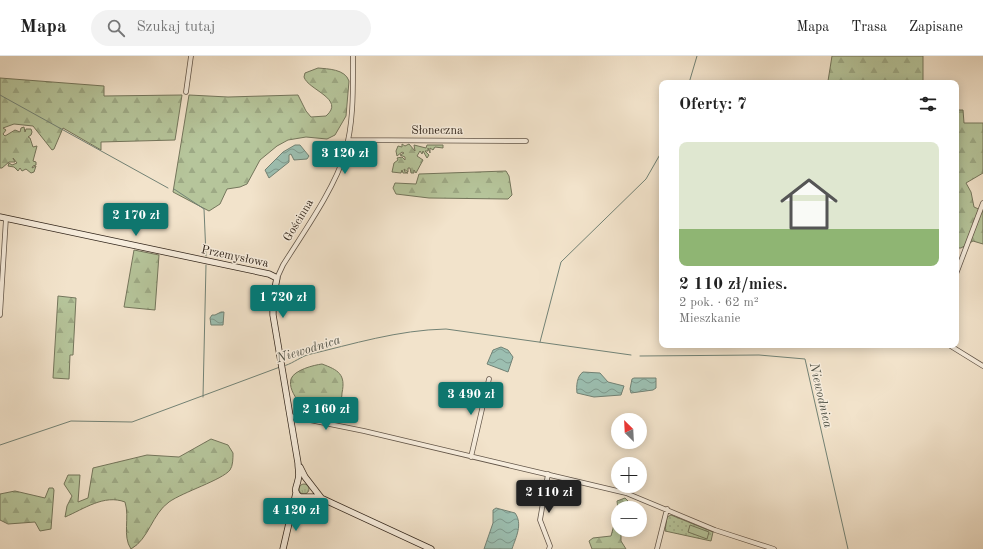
<!DOCTYPE html>
<html lang="pl">
<meta charset="utf-8">
<style>
:root{--surface:#fff;--page:#f2f2f2;--text:#222;--muted:#767676;--line:#e0e0e0;--accent:#0f766e}
body{margin:0;font-family:"Old Standard TT",serif;background:var(--page);color:var(--text);height:100vh;display:flex;flex-direction:column;font-size:15px;white-space:nowrap}
*{box-sizing:border-box;margin:0}
p{font-size:13px;color:var(--muted)}
.icon{flex:none;width:22px;height:22px;fill:none;stroke:currentColor;stroke-width:2;stroke-linecap:round;stroke-linejoin:round}
.map{position:relative;flex:1;overflow:hidden}
.side{position:absolute;left:659px;top:24px;width:300px;height:268px;display:flex;flex-direction:column;background:var(--surface);border-radius:8px;box-shadow:0 2px 10px #0003}
.side>*{flex:none}
.needle{width:26px;rotate:336deg}
.controls{position:absolute;left:611px;top:357px;display:grid;gap:8px}
.controls a{display:grid;place-items:center;width:36px;height:36px;border-radius:50%;background:var(--surface);box-shadow:0 2px 10px #0003;font-size:20px}
.price{position:absolute;translate:-50% -34px;padding:0 9px;border-radius:4px;background:var(--accent);color:#fff;font-size:13px;line-height:26px;filter:drop-shadow(0 1px 2px #0008)}
.price::after{content:'';position:absolute;left:50%;top:24px;width:12px;height:9px;margin-left:-6px;background:inherit;clip-path:polygon(0 0,100% 0,50% 100%)}
.price.current{background:#222;color:#fff}
ul{padding:0;list-style:none}
li{display:grid;align-content:center;gap:8px;height:212px;padding:0 20px}
li+li{border-top:1px solid var(--line)}
li span{display:grid;place-items:center;height:124px;border-radius:8px;color:#555}
li>.icon{margin-inline-start:auto}
span .icon{width:72px;height:72px;fill:#fffc;stroke-width:1}
li b{font-size:17px}
h2{display:flex;justify-content:space-between;align-items:center;height:48px;padding:0 20px;font-size:17px}
header{display:flex;align-items:center;gap:24px;box-sizing:border-box;height:56px;padding:0 20px;background:var(--surface);border-bottom:1px solid var(--line)}
header strong{font-size:19px}
nav{display:flex;gap:22px;margin-inline-start:auto;font-size:14px}
.search{width:280px;height:36px;background:var(--page);display:flex;align-items:center;gap:10px;box-sizing:border-box;padding:0 14px;border-radius:22px;color:var(--muted);font-size:15px}
.map>svg:first-child{display:block}
.grass{fill:url(#grass-tufts);stroke:#74765c}
.forest{fill:url(#forest-firs);stroke:#74765c}
.park{fill:url(#park-dots);stroke:#74765c}
.pitch{fill:#b6c59b;stroke:#74765c}
.water{fill:url(#water-waves);stroke:#728275}
.lines{fill:none;stroke-linecap:round;stroke-linejoin:round}
.stream{stroke:#728275;stroke-width:1}
.street-casing{stroke:#625548;stroke-width:5.5}
.secondary-casing{stroke:#32261c;stroke-width:7}
.street{stroke:#f7eddd;stroke-width:4}
.secondary{stroke:#f7eddd;stroke-width:5.5}
.labels{text-anchor:middle;stroke-width:3;stroke-linejoin:round;paint-order:stroke}
.street-label{font-size:12px;fill:#32261c;stroke:#f7eddd}
.water-label{font-size:13px;font-style:italic;fill:#525449;stroke:#f7eddd}
</style>
<header>
<strong>Mapa</strong>
<div class="search"><svg class="icon" aria-label="search" viewBox="0 0 24 24"><circle cx="10" cy="10" r="6"/><path d="M15 15l6 6"/></svg>Szukaj tutaj</div>
<nav><a>Mapa</a><a>Trasa</a><a>Zapisane</a></nav>
</header>
<div class="map">
<svg width="983" height="493" viewBox="0 0 983 493">
<defs>
<pattern id="grass-tufts" width="24" height="20" patternUnits="userSpaceOnUse"><rect width="24" height="20" fill="#b6c59b"/><path d="M3 7l-1-3M5 7V3M7 7l1-3M15 17l-1-3M17 17v-4M19 17l1-3" fill="none" stroke="#9da985"/></pattern>
<pattern id="forest-firs" width="22" height="20" patternUnits="userSpaceOnUse"><rect width="22" height="20" fill="#b6c59b"/><path d="M5 1l3.5 6h-7zM16 11l3.5 6h-7z" fill="#9da985"/></pattern>
<pattern id="park-dots" width="8" height="8" patternUnits="userSpaceOnUse"><rect width="8" height="8" fill="#b6c59b"/><path d="M2 2h.1M6 6h.1" fill="none" stroke="#9da985" stroke-width="1.8" stroke-linecap="round"/></pattern>
<pattern id="water-waves" width="16" height="10" patternUnits="userSpaceOnUse"><rect width="16" height="10" fill="#9cbfb1"/><path d="M0 5q4-4 8 0t8 0" fill="none" stroke="#809b8f"/></pattern>
</defs>
<rect width="100%" height="100%" fill="#f2e3cb"/>
<filter id="stains"><feTurbulence type="fractalNoise" baseFrequency=".005" numOctaves="4"/><feColorMatrix values="0 0 0 0 .2 0 0 0 0 .09 0 0 0 0 .02 0 0 0 .5 -.17"/></filter>
<radialGradient id="worn" r=".72"><stop offset=".6" stop-color="#630" stop-opacity="0"/><stop offset="1" stop-color="#630" stop-opacity=".3"/></radialGradient>
<!-- grass -->
<path class="grass" d="M299 433a5 5 0 1 1 10 0a5 5 0 1 1-10 0Z"/>
<!-- forest -->
<path class="forest" d="M832,0H923V27H821L828,25Z
M318,12C328,13 345,13 349,25L346,60L335,79L327,83L306,81L288,84L277,90L260,104L247,128L240,131L227,133L220,148L209,155L173,136L189,39L228,41L298,39L306,55L311,61L326,60C346,43 308,34 304,21L305,17Z
M0,22L104,30V40L182,39L175,84L101,86V94L63,72L54,93L52,94L33,70L14,68L3,72L6,74L3,78L5,80L15,74L20,76L21,72L24,71L25,76L26,73H31L32,76L31,79L28,81L30,82L33,91L37,90L33,105L36,106V109L33,110L32,112L36,110L34,116L31,117L26,113L22,115L20,112L18,115L14,111L8,110L9,107L12,109L17,107L13,102L15,106H9L2,112H0Z
M956,54H963L964,67H983V117L966,127L971,136L974,151L983,155V188L973,185L961,192H956Z
M402,88L405,90L409,88L415,95L414,89L426,92L427,89H443V92L435,91L433,94L430,92V97L428,92V95H425L429,99L427,102L423,95L422,98L420,95L417,100L423,104L416,117L414,114V117H411L410,112H408V116L404,113L405,116L408,117H403L402,114L401,117L392,116L394,107L398,104L397,102L402,101L405,104V101L400,99L404,97L402,96L397,100L396,95L398,90L402,91Z
M506,115L509,120L512,139L508,143L429,142L396,138L393,132L395,127L416,128L419,118Z
M134,194L159,199L155,254L124,251Z
M58,240L76,242L73,299H70L69,323L53,322Z
M322,308C338,314 346,318 342,337C342,341 341,345 338,348C334,353 326,357 320,360C307,358 287,337 291,323C294,314 314,309 322,308Z
M211,383L228,389L233,397C233,402 233,410 230,414C222,424 183,436 169,446C152,458 149,483 131,493C122,480 130,462 125,446C104,438 84,453 65,461L67,450L72,440L64,428L68,419H80L78,446L88,442L93,412L147,399L179,401Z
M49,432H53L54,434L51,473L40,475L35,466L8,468L0,464V438L15,435L45,442Z
M625,442L628,445L627,452H618V474H621V485L626,493H592L589,485L593,482L611,480L618,454L617,445Z"/>
<!-- park -->
<path class="park" d="M671,459L713,476L711,485L665,475L667,461Z"/>
<!-- pitch -->
<path class="pitch" d="M690,469L709,476L707,483L688,476Z"/>
<!-- water -->
<path class="water" d="M295,89H300L309,100L307,103L294,104L291,98L289,99V106L269,122L265,114L283,96Z
M221,256H224L223,269H211L210,262L212,259H215Z
M501,291L508,294L513,301L508,316L487,308L493,294Z
M583,316L600,317L608,326L624,330L621,339L594,341L577,337C576,330 577,320 583,316Z
M634,322H656V332L653,334L631,337L630,333L632,323Z
M496,452L515,457C523,468 516,481 512,493H484L493,467V454Z"/>
<g class="lines">
<!-- stream -->
<path class="stream" d="M689,27L697,0
M0,39L168,132
M174,133L204,153L206,200
M540,286L561,206L646,123L662,95
M640,300L759,299L805,303L848,493
M283,310C290,309 299,302 307,299C353,288 398,274 446,273L631,299
M203,341L206,209
M0,389L71,365L132,366L280,311"/>
<!-- street casing -->
<g class="street-casing">
<path id="street" d="M186,36L191,0
M348,84L526,85
M956,218L983,147
M277,222L283,209C303,177 335,132 345,97C354,66 353,32 353,0
M0,259L6,162
M949,289L983,310
M290,360L364,375L626,437L715,474L774,493
M471,401L489,323
M548,418L540,464L550,490L549,493
M657,493L667,453"/>
</g>
<!-- secondary casing -->
<g class="secondary-casing">
<path id="secondary" d="M0,161L269,218L277,222L273,242V259L298,407C298,413 300,419 298,424C297,431 292,435 300,441H313L323,443L431,493
M300,411L305,421L322,443
M283,493L296,437"/>
</g>
<!-- street -->
<use href="#street" class="street"/>
<!-- secondary -->
<use href="#secondary" class="secondary"/>
</g>
<g class="labels">
<!-- street labels -->
<g class="street-label">
<text x="437" y="78">Słoneczna</text>
<text transform="translate(298 164) rotate(-59)" y="4">Gościnna</text>
<text transform="translate(235 200) rotate(12)" y="4">Przemysłowa</text>
</g>
<!-- water labels -->
<g class="water-label">
<text transform="translate(308 292) rotate(-17)" y="5">Niewodnica</text>
<text transform="translate(822 339) rotate(77)" y="5">Niewodnica</text>
</g>
</g>
<rect width="100%" height="100%" filter="url(#stains)"/>
<rect width="100%" height="100%" fill="url(#worn)"/>
</svg>
<div class="controls">
<a><svg class="needle" viewBox="-14 -14 28 28"><path d="M0-13l5 13h-10z" fill="#e53935"/><path d="M0 13l5-13h-10z" fill="#767676"/></svg></a>
<a>+</a>
<a>−</a>
</div>
<b class="price" style="left:345px;top:119px">3 120 zł</b>
<b class="price" style="left:136px;top:181px">2 170 zł</b>
<b class="price" style="left:283px;top:263px">1 720 zł</b>
<b class="price" style="left:471px;top:360px">3 490 zł</b>
<b class="price" style="left:326px;top:375px">2 160 zł</b>
<b class="price current" style="left:549px;top:458px">2 110 zł</b>
<b class="price" style="left:296px;top:476px">4 120 zł</b>
<section class="side">
<h2>Oferty: 7<svg class="icon" aria-label="filters" viewBox="0 0 24 24"><path d="M4 7h16M4 17h16"/><circle cx="9" cy="7" r="2"/><circle cx="15" cy="17" r="2"/></svg></h2>
<ul>
<li><span style="background:linear-gradient(#dfe7d0 70%,#8fb573 0)"><svg class="icon" aria-label="home" viewBox="0 0 24 24"><path d="M3 11l9-7 9 7M6 9v11h12V9"/></svg></span><div><b>2 110 zł/mies.</b><p>2 pok. · 62 m²</p><p>Mieszkanie</p></div></li>
</ul>
</section>
</div>
